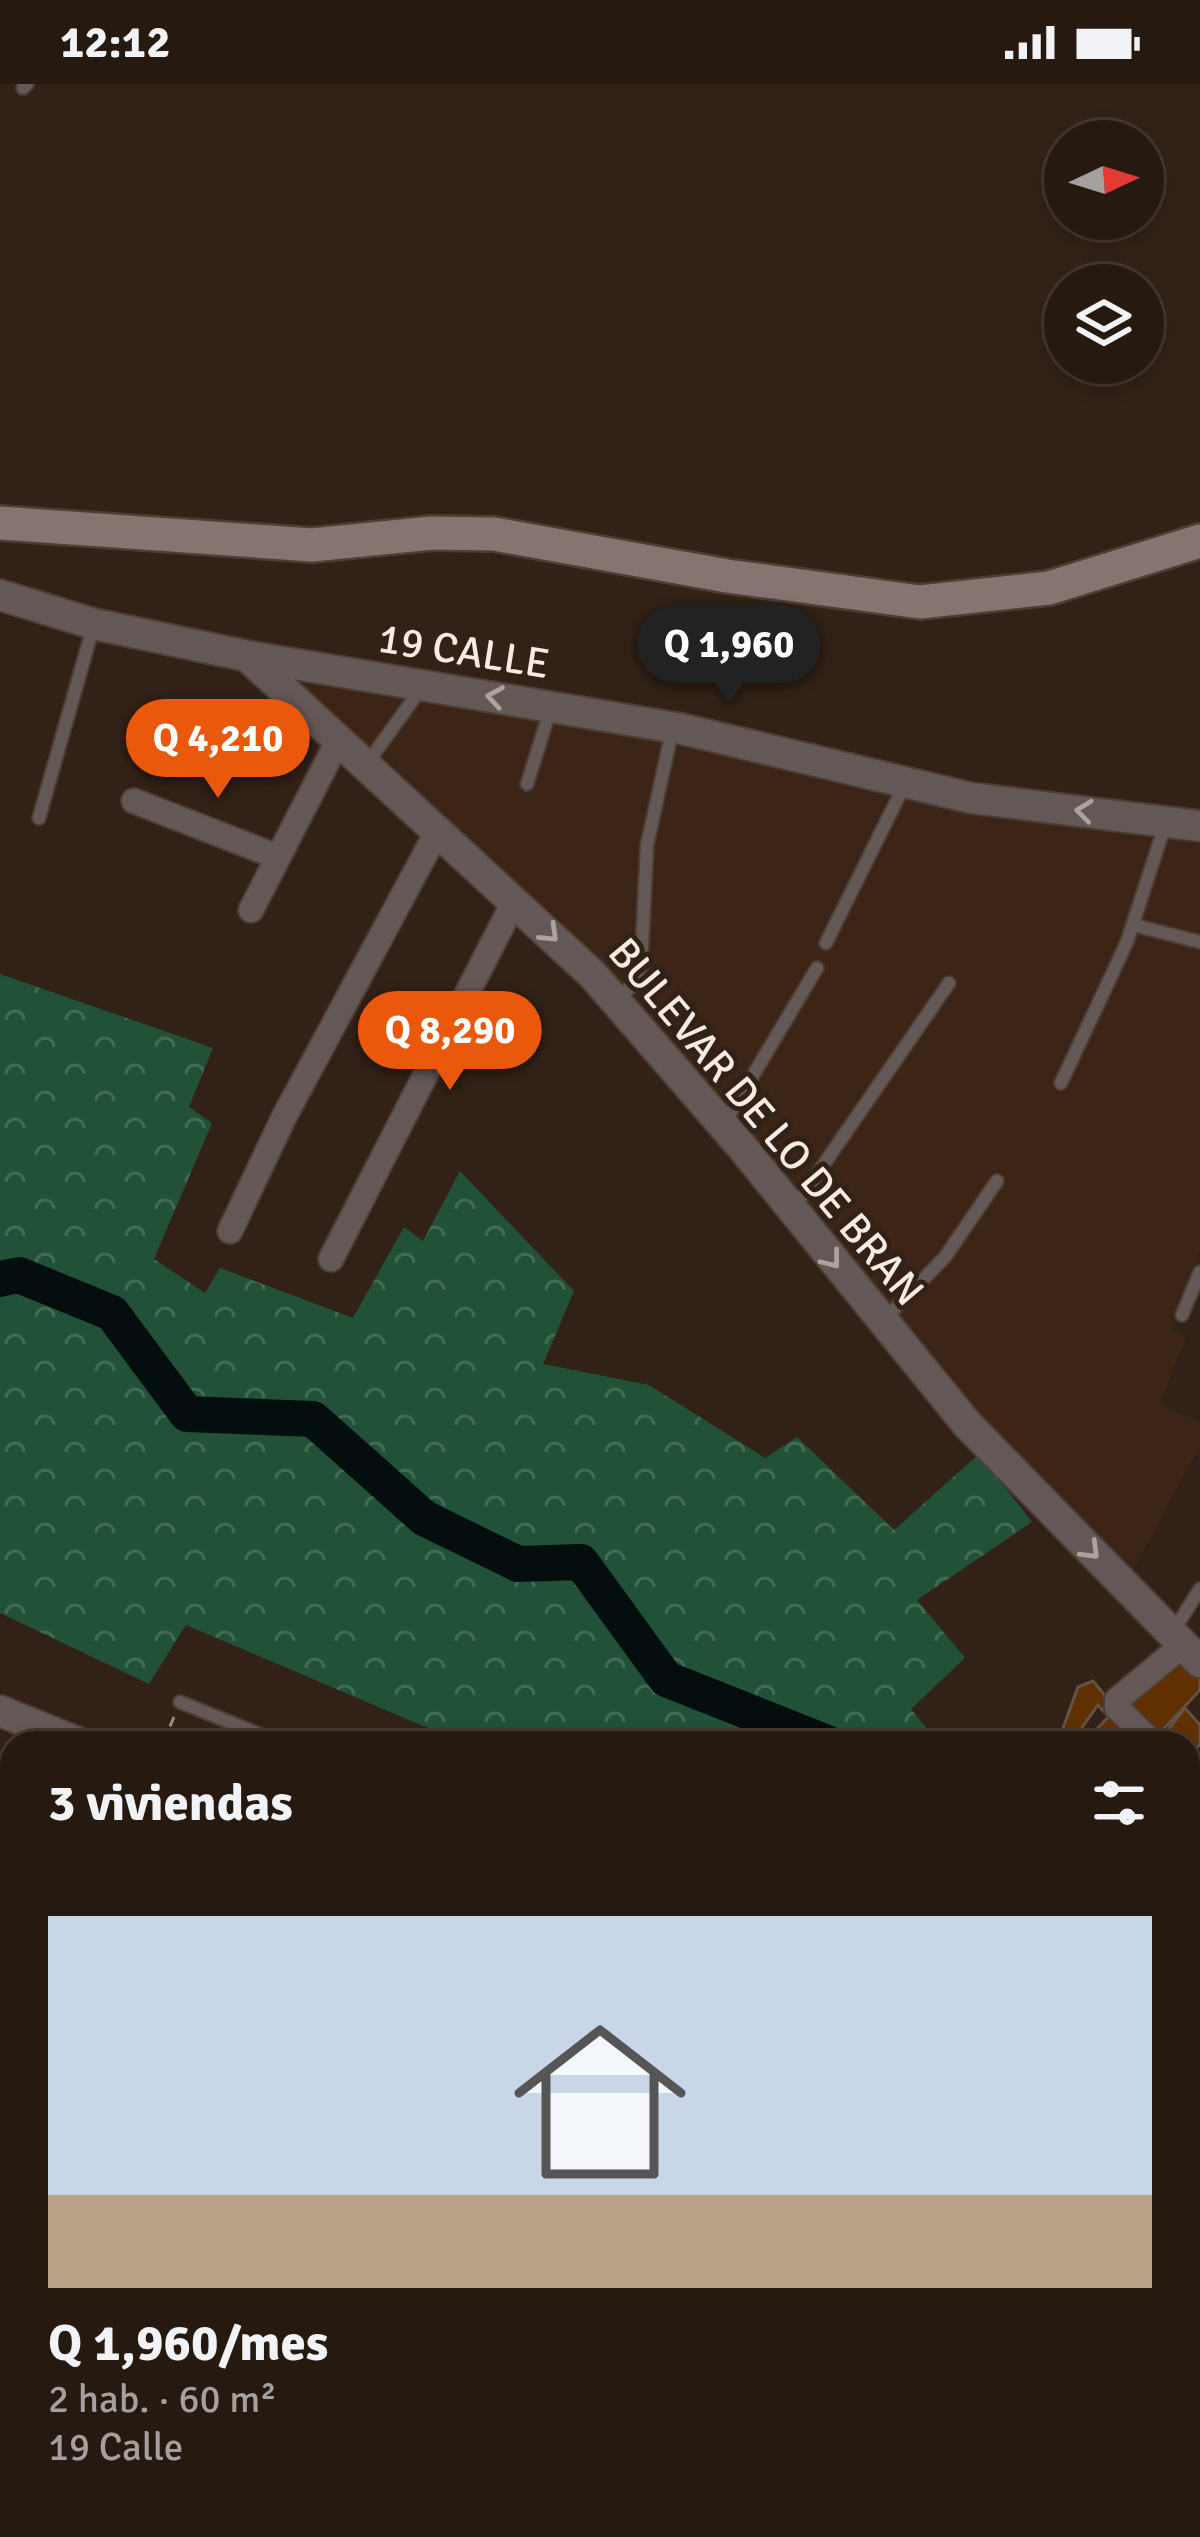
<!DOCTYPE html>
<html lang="es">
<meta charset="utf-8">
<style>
:root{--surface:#261910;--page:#32261e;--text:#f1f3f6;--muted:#a4a09f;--line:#423830;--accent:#ea580c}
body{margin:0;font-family:Signika,sans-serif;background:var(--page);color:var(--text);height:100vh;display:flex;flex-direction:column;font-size:45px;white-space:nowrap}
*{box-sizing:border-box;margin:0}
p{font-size:39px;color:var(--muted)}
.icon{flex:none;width:66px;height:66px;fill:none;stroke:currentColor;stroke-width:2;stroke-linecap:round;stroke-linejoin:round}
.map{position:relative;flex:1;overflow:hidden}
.drawer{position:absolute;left:0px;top:1647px;width:1200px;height:807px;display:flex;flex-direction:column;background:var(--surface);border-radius:36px 36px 0 0;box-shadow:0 6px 18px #0003,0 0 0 3px var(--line)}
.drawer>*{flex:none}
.needle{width:78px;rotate:86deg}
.tools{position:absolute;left:1044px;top:36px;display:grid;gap:24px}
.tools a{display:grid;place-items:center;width:120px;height:120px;border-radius:50%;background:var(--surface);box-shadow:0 6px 18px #0003,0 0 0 3px var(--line);font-size:60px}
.price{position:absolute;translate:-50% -102px;padding:0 27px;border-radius:42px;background:var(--accent);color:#fff;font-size:39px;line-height:78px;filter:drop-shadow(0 3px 6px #0008)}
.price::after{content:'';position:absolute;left:50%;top:72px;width:36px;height:27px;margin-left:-18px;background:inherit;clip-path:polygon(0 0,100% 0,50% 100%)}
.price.selected{background:#222;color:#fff}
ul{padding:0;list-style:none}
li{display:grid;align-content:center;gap:24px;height:636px;padding:0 48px}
li span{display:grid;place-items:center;height:372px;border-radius:0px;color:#555}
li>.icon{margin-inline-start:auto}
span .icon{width:216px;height:216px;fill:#fffc;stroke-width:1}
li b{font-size:51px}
h2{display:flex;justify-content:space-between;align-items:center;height:144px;padding:0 48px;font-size:51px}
.status{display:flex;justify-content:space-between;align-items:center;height:84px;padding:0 60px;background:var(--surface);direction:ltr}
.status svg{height:33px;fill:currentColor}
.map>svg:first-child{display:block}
.built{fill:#3c2516}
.grass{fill:url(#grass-tufts)}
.forest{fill:url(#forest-crowns)}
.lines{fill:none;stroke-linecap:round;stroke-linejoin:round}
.river{stroke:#040e0f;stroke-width:36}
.building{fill:#613000;stroke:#645244;stroke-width:3}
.service-casing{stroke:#4e3d33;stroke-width:16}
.minor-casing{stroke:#4e3d33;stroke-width:28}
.tertiary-casing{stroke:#4e3d33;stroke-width:34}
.secondary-casing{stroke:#4e3d33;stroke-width:38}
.path{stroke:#9a8b82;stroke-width:3;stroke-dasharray:12 6;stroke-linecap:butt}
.service{stroke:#635855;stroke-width:12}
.minor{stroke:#635855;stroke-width:24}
.tertiary{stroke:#635855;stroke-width:30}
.secondary{stroke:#857470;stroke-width:33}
.oneway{stroke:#ada29c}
.labels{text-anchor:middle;stroke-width:10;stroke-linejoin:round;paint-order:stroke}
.street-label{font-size:42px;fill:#f7ebe4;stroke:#322116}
</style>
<div class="status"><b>12:12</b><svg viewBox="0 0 49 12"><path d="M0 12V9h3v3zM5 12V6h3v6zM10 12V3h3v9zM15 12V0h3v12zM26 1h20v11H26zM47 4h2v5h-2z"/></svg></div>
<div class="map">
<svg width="1200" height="2453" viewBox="0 0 1200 2453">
<defs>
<pattern id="grass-tufts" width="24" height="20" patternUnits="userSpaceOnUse" patternTransform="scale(3)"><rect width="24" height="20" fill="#215237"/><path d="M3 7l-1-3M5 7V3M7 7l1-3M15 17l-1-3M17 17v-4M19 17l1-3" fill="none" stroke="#426b54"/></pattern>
<pattern id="forest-crowns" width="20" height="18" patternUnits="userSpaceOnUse" patternTransform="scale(3)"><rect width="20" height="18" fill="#215237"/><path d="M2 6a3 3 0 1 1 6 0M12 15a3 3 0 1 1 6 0" fill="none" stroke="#426b54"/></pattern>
</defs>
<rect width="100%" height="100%" fill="#322116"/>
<!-- built -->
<path class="built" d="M295,598L469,624L1200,756V1166L1170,1247L1186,1253L1159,1321L1200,1338V1362L1130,1491L967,1320L638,922L559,835L415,716Z
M0,2292L12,2293V2442L409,2443L384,2453H0Z"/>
<!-- grass -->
<path class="grass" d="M786,2442H1018L1026,2453H781Z"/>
<!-- forest -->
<path class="forest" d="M0,890L213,964L189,1023L212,1039L154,1175L205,1209L220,1184L353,1234L404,1143L423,1157L460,1087L574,1207L543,1280L649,1301L765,1374L797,1353L894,1446L979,1370L1032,1438L917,1516L965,1574L911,1625L939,1659H463L186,1541L149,1600L0,1529Z
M1188,1744L1200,1756V2293L1188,2291Z"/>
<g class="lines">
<!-- river -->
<path class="river" d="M0,1195L19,1191L112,1229L187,1330L313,1335L424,1434L518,1480L581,1478L666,1595L827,1659
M1188,2043L1200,2054"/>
</g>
<!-- building -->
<path class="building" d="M1179,1572L1200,1594V1606L1157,1652L1121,1618Z
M1093,1597L1115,1624L1106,1630L1098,1621L1074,1655L1062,1647L1078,1603Z
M1185,1624L1200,1641V1660L1188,1674V1659L1161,1655Z
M1111,1630L1142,1659H1112L1095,1647Z
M0,2036L12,2040L7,2084L0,2082Z
M0,2156L12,2160V2193L0,2189Z
M0,2338L12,2341V2442H65L62,2453H0Z
M285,2442H337L333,2453H264Z"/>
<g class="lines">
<!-- service casing -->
<g class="service-casing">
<path id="service" d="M23,4L27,0
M368,678L423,602
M527,700L551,624
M39,734L94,540
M1133,841L1200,858
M826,859L905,700
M616,915L632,902L641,883L647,761L673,643
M1061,999L1127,858L1166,738
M724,1040L817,884
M793,1125L949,899
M1182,1231L1200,1188
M885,1235L945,1173L997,1097
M1172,1549L1200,1505
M180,1618L281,1659
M0,1877L12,1882
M0,2088L12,2093"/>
</g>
<!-- minor casing -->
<g class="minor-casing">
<path id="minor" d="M134,717L278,773
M251,826L338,657
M230,1147L284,1033L436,750
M331,1175L515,816
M1153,1659L1117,1624V1616L1183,1561
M1188,1693L1200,1705
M0,2217L12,2222
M0,2277L12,2278
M514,2442L540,2453
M559,2442L573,2453
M1044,2442L1052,2453
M1073,2442L1081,2453
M167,2453L172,2442
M591,2453H618
M768,2453L773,2442"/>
</g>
<!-- tertiary casing -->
<g class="tertiary-casing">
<path id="tertiary" d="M0,511L94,540L247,572L682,645L971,714L1200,742
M247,572L593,891L742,1063L967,1340L1200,1578
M0,1627L79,1659
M0,1955L12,1926
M0,2013L12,1982"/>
</g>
<!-- secondary casing -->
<g class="secondary-casing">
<path id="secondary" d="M0,439L312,461L432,449L494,450L727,492L920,518L1049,504L1200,457"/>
</g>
<!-- path -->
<path class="path" d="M163,1659L174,1633
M0,1768L12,1773"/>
<!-- service -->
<use href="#service" class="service"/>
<!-- minor -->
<use href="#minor" class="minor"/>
<!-- tertiary -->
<use href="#tertiary" class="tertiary"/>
<!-- secondary -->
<use href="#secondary" class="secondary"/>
</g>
<!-- one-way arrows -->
<defs><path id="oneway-chevron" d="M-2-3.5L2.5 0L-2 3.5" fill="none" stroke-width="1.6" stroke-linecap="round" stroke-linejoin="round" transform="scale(3)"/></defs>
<g class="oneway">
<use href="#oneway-chevron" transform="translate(495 613) rotate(-171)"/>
<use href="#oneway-chevron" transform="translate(1084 727) rotate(-173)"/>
<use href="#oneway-chevron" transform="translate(550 850) rotate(44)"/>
<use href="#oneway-chevron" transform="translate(832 1176) rotate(52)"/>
<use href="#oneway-chevron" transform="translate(1091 1467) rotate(45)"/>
</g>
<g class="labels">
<!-- street labels -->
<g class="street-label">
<text transform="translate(464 566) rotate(9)" y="15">19 CALLE</text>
<text transform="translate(767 1037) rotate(50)" y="15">BULEVAR DE LO DE BRAN</text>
</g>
</g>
</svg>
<div class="tools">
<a><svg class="needle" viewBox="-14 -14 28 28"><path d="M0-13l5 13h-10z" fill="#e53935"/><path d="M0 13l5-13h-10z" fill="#a4a09f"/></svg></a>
<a><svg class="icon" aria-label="layers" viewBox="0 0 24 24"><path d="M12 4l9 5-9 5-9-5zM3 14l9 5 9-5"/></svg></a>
</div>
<b class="price selected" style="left:729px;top:623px">Q 1,960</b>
<b class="price" style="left:218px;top:717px">Q 4,210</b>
<b class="price" style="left:450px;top:1009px">Q 8,290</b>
<section class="drawer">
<h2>3 viviendas<svg class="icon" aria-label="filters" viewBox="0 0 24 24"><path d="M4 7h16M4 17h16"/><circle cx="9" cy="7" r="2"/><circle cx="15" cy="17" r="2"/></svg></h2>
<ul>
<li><span style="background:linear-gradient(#c9d6e8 75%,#b9a48a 0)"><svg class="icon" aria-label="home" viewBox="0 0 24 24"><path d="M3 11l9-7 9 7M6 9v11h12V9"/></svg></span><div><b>Q 1,960/mes</b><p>2 hab. · 60 m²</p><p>19 Calle</p></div></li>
</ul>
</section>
</div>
